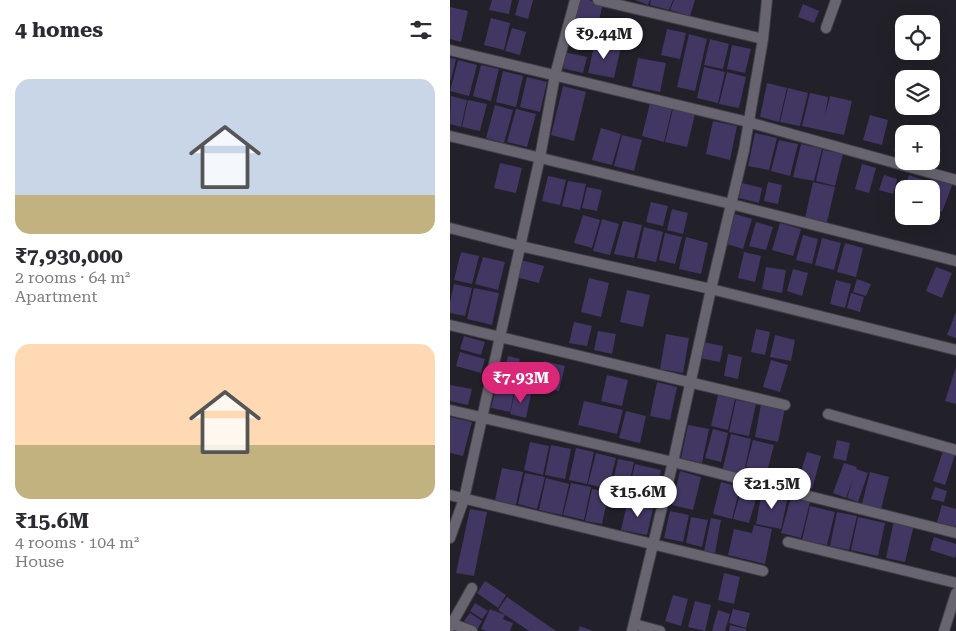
<!DOCTYPE html>
<meta charset="utf-8">
<style>
:root{--surface:#fff;--page:#f2f2f3;--text:#2b2b33;--muted:#7c7c81;--accent:#db2777}
body{margin:0;font-family:"Roboto Serif",serif;background:var(--page);color:var(--text);height:100vh;display:flex;flex-direction:column;font-size:19px;white-space:nowrap}
*{box-sizing:border-box;margin:0}
p{font-size:16px;color:var(--muted)}
.icon{flex:none;width:28px;height:28px;fill:none;stroke:currentColor;stroke-width:2;stroke-linecap:round;stroke-linejoin:round}
.map{position:relative;flex:1;overflow:hidden}
.panel{display:flex;flex-direction:column;background:var(--surface);width:450px}
.panel>*{flex:none}
.tools{position:absolute;left:445px;top:15px;display:grid;gap:10px}
.tools a{display:grid;place-items:center;width:45px;height:45px;border-radius:10px;background:var(--surface);box-shadow:0 5px 20px #0002;font-size:25px}
.price{position:absolute;translate:-50% -42px;padding:0 11px;border-radius:18px;background:#fff;color:#222;font-size:16px;line-height:32px;filter:drop-shadow(0 1px 2px #0008)}
.price::after{content:'';position:absolute;left:50%;top:30px;width:15px;height:11px;margin-left:-8px;background:inherit;clip-path:polygon(0 0,100% 0,50% 100%)}
.price.current{background:var(--accent);color:#fff}
ul{padding:0;list-style:none}
li{display:grid;align-content:center;gap:10px;height:265px;padding:0 15px}
li span{display:grid;place-items:center;height:155px;border-radius:15px;color:#555}
li>.icon{margin-inline-start:auto}
span .icon{width:90px;height:90px;fill:#fffc;stroke-width:1}
li b{font-size:21px}
h2{display:flex;justify-content:space-between;align-items:center;height:60px;padding:0 15px;font-size:21px}
main{display:flex;flex:1;min-height:0}
.map>svg:first-child{display:block}
.building{fill:#423663}
.lines{fill:none;stroke-linecap:round;stroke-linejoin:round}
.street-casing{stroke:#403e45;stroke-width:12}
.street{stroke:#686570;stroke-width:10}
</style>
<main>
<section class="panel">
<h2>4 homes<svg class="icon" aria-label="filters" viewBox="0 0 24 24"><path d="M4 7h16M4 17h16"/><circle cx="9" cy="7" r="2"/><circle cx="15" cy="17" r="2"/></svg></h2>
<ul>
<li><span style="background:linear-gradient(#c9d6e8 75%,#c2b280 0)"><svg class="icon" aria-label="home" viewBox="0 0 24 24"><path d="M3 11l9-7 9 7M6 9v11h12V9"/></svg></span><div><b>₹7,930,000</b><p>2 rooms · 64 m²</p><p>Apartment</p></div></li>
<li><span style="background:linear-gradient(#ffd9b3 65%,#c2b280 0)"><svg class="icon" aria-label="home" viewBox="0 0 24 24"><path d="M3 11l9-7 9 7M6 9v11h12V9"/></svg></span><div><b>₹15.6M</b><p>4 rooms · 104 m²</p><p>House</p></div></li>
</ul>
</section>
<div class="map">
<svg width="506" height="631" viewBox="0 0 506 631">
<rect width="100%" height="100%" fill="#222029"/>
<!-- building -->
<path class="building" d="M42,0H62L59,14L39,10Z
M69,0H83L78,19L65,15Z
M130,0H139L153,4L147,28L124,22Z
M185,0H200L198,5Z
M201,0H223L219,10L200,5Z
M224,0H245L240,16L220,10Z
M353,4L369,11L364,23L348,17Z
M0,7L18,11L11,42L0,39Z
M41,18L60,23L54,50L34,45Z
M62,28L76,32L70,55L55,51Z
M217,29L236,33L230,59L211,55Z
M239,34L257,39L245,91L227,87Z
M260,39L279,44L273,69L254,65Z
M145,42L171,47L164,78L138,73Z
M282,45L301,49L295,73L277,69Z
M114,52L137,57L133,73L111,68Z
M0,58L6,59L1,80H0Z
M188,58L216,63L210,92L182,86Z
M8,60L27,65L19,96L0,91Z
M31,65L49,69L41,101L23,96Z
M254,67L275,72L268,103L247,98Z
M53,71L73,76L66,107L46,102Z
M277,72L296,77L289,108L269,104Z
M77,77L97,82L90,112L70,107Z
M317,83L337,88L329,122L310,117Z
M113,86L136,92L124,141L101,135Z
M338,88L358,93L350,126L330,122Z
M360,93L378,97L375,116L380,96L402,101L394,135L352,126Z
M1,96L17,100L11,127L0,124Z
M18,100L37,104L30,131L12,127Z
M200,103L222,109L214,142L192,136Z
M45,105L63,110L54,143L36,138Z
M66,109L86,114L77,147L57,142Z
M223,109L245,114L237,147L215,142Z
M420,115L438,120L432,145L413,140Z
M263,121L287,126L280,160L256,154Z
M151,128L171,134L162,165L142,160Z
M305,133L327,138L319,170L298,166Z
M449,133L454,134V153L444,151Z
M172,135L192,140L184,171L164,166Z
M329,140L348,144L340,176L321,171Z
M351,144L372,149L364,181L343,177Z
M481,147L491,150L487,162L481,160Z
M373,150L393,154L385,186L366,181Z
M50,163L72,168L66,193L44,188Z
M412,164L426,168L419,193L405,189Z
M434,175L447,179L443,194L429,190Z
M459,175L479,182L477,189H454Z
M98,176L116,180L110,205L92,201Z
M486,177L503,183L492,212L481,208V190Z
M118,181L136,184L130,210L112,206Z
M318,182L332,185L328,204L314,201Z
M363,182L385,187L377,222L355,218Z
M292,183L312,188L309,203L289,198Z
M137,187L152,190L147,211L132,208Z
M201,202L218,206L213,226L196,222Z
M222,209L238,213L233,234L217,230Z
M285,214L302,219L293,249L277,244Z
M133,215L150,220L142,248L124,243Z
M152,219L169,224L160,255L143,251Z
M173,221L192,225L184,258L164,254Z
M306,222L323,227L316,250L299,246Z
M330,223L351,229L343,256L322,250Z
M194,227L213,232L206,262L187,258Z
M215,233L232,237L225,264L209,260Z
M353,235L368,239L362,264L346,260Z
M236,237L258,243L251,274L229,269Z
M372,238L391,243L384,270L365,265Z
M395,243L413,248L406,277L387,272Z
M11,252L29,256L22,284L4,280Z
M294,252L311,256L305,282L288,278Z
M33,257L55,262L48,290L25,284Z
M71,260L94,266L89,283L66,277Z
M316,267L336,270L332,293L312,289Z
M486,267L502,273L492,298L476,291Z
M343,269L358,273L352,296L337,291Z
M139,278L159,283L151,317L131,312Z
M407,279L421,284L416,296L403,292Z
M386,280L401,284L395,308L380,304Z
M4,284L22,288L15,316L0,313V302Z
M24,288L49,293L42,325L17,319Z
M177,290L200,295L193,327L170,322Z
M401,293L414,297L410,312L397,308Z
M506,312V338L497,335Z
M124,322L142,326L137,346L119,343Z
M306,329L320,332L315,355L301,352Z
M148,331L166,334L162,354L144,350Z
M216,334L239,338L233,373L210,369Z
M325,335L345,340L341,361L320,357Z
M14,336L35,342L31,355L10,349Z
M253,342L273,346L270,362L249,358Z
M10,352L35,359L31,373L6,366Z
M278,354L292,357L288,379L274,376Z
M58,356L70,359L65,375L54,372Z
M321,360L338,365L330,392L313,387Z
M94,361L115,366L109,391L87,386Z
M506,367V404L495,401Z
M157,375L178,380L172,406L151,401Z
M207,382L227,387L220,420L200,416Z
M0,385L22,389L18,405L0,401Z
M46,388L64,392L60,412L41,408Z
M65,391L81,394L76,418L60,414Z
M268,395L285,399L278,430L261,426Z
M286,400L306,404L299,436L279,432Z
M134,401L173,410L167,434L128,425Z
M311,404L335,408L328,442L305,437Z
M176,411L196,416L190,443L169,438Z
M0,417L22,422L13,456L0,453Z
M238,425L259,429L252,463L231,458Z
M263,429L278,433L271,462L255,458Z
M281,434L301,439L293,477L272,472Z
M303,440L324,445L317,472L296,467Z
M387,440L400,443L396,461L383,458Z
M80,442L99,446L93,475L74,470Z
M101,445L121,449L115,479L95,475Z
M126,448L144,452L137,484L119,480Z
M493,451L505,455L495,485L483,481Z
M357,452L371,456L362,489L347,484Z
M146,453L166,458L158,489L138,484Z
M168,459L184,462L177,494L161,491Z
M394,463L407,467L406,469L418,473L408,502L397,498L404,476L396,498L383,493Z
M185,464L211,470L204,505L177,499Z
M52,468L73,472L66,505L45,500Z
M230,471L251,477L243,510L222,505Z
M420,472L439,477L431,509L412,504Z
M75,473L95,477L87,509L68,504Z
M96,478L119,484L112,515L89,510Z
M271,482L290,487L282,519L263,514Z
M121,483L141,487L134,520L113,515Z
M292,487L308,492L299,523L283,519Z
M485,487L497,491L494,502L481,499Z
M142,489L159,492L152,524L135,521Z
M312,491L338,496L331,529L306,524Z
M341,497L360,502L351,538L331,533Z
M178,500L204,505L197,535L171,530Z
M492,505L506,509V527L487,522Z
M360,506L385,512L377,545L352,540Z
M20,509L37,512L24,576L6,573Z
M220,511L239,515L233,542L214,538Z
M387,512L407,516L399,550L380,546Z
M241,517L258,520L252,547L236,543Z
M408,517L435,523L428,556L401,550Z
M261,518L271,520L265,553L254,551Z
M444,520L464,525L455,562L436,558Z
M304,525L322,529L315,564L278,555L284,529L302,533Z
M484,537L506,544V554L505,558L480,550Z
M274,573L290,577L284,604L268,600Z
M35,581L56,595L48,608L27,593Z
M223,595L238,599L231,626L215,621Z
M57,597L106,631H79L48,610Z
M245,601L261,605L255,631L238,627Z
M25,603L38,611L32,619L20,611Z
M40,609L55,615L53,619L63,623L60,631H48L51,624L48,631H36L31,629Z
M283,609L300,613L296,628L279,623Z
M268,610L280,614L275,631H262Z
M20,613L32,621L27,630L14,621Z
M280,625L296,629V631H279Z
M130,626L143,631H128Z"/>
<g class="lines">
<!-- street casing -->
<g class="street-casing">
<path id="street" d="M148,0L313,39
M376,28L386,0
M0,50L298,122L506,180
M0,136L281,204L506,261
M0,228L70,246L261,289L506,350
M0,325L335,405
M0,410L223,462L506,533
M378,414L506,450
M0,495L313,571
M0,538L14,499L90,157L105,75L125,0
M338,542L506,583
M0,623L22,631
M184,624L210,631
M0,627L22,588
M182,631L223,462L261,289L294,150L313,39L317,0
M494,631L506,593"/>
</g>
<!-- street -->
<use href="#street" class="street"/>
</g>
</svg>
<div class="tools">
<a><svg class="icon" aria-label="locate" viewBox="0 0 24 24"><circle cx="12" cy="12" r="6"/><path d="M12 2v4M12 18v4M2 12h4M18 12h4"/></svg></a>
<a><svg class="icon" aria-label="layers" viewBox="0 0 24 24"><path d="M12 4l9 5-9 5-9-5zM3 14l9 5 9-5"/></svg></a>
<a>+</a>
<a>−</a>
</div>
<b class="price" style="left:154px;top:60px">₹9.44M</b>
<b class="price current" style="left:71px;top:404px">₹7.93M</b>
<b class="price" style="left:322px;top:510px">₹21.5M</b>
<b class="price" style="left:188px;top:518px">₹15.6M</b>
</div>
</main>
